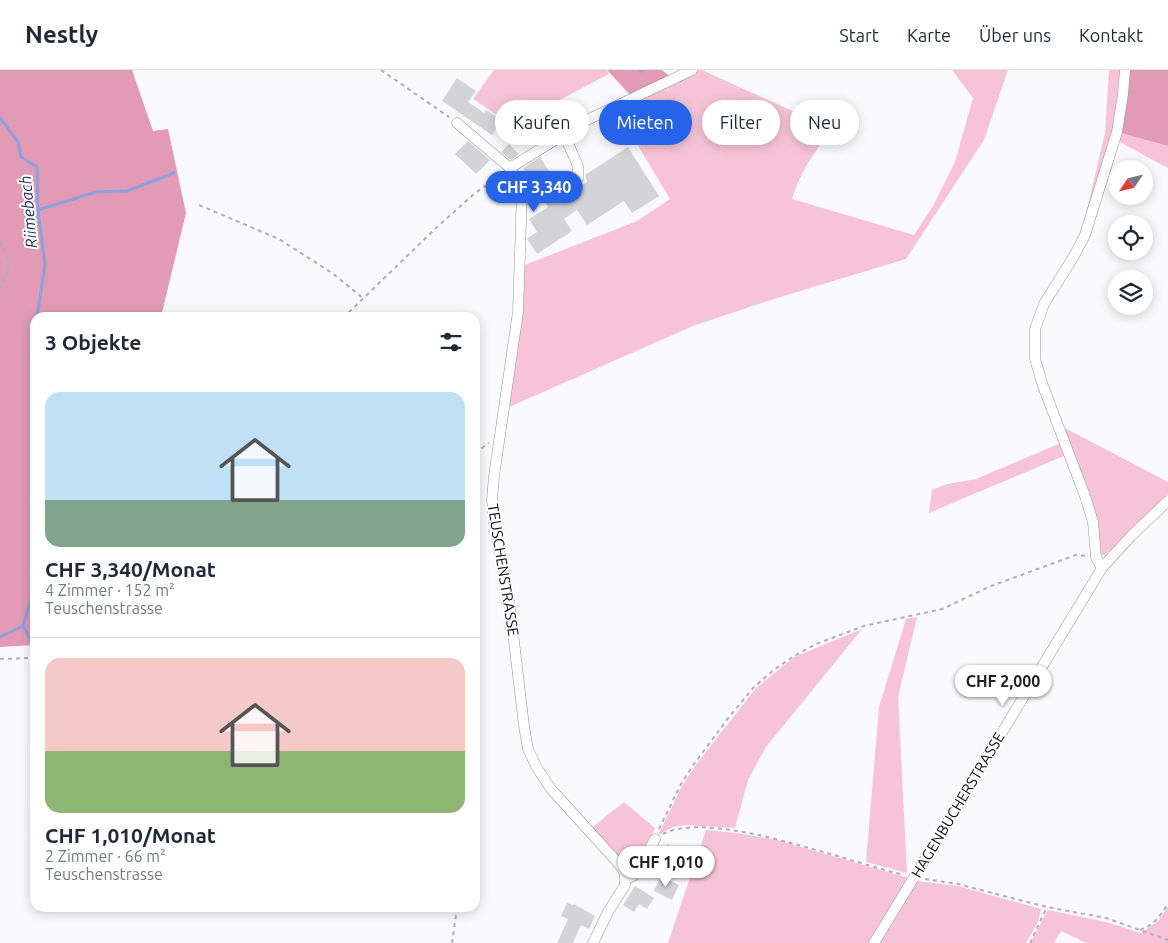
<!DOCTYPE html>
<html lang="de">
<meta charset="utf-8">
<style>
:root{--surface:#fff;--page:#f6f6f7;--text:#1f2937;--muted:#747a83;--line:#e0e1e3;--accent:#2563eb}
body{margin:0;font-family:Ubuntu,sans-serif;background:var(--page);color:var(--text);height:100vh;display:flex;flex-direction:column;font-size:19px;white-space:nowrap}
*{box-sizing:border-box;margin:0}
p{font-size:16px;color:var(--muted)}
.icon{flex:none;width:28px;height:28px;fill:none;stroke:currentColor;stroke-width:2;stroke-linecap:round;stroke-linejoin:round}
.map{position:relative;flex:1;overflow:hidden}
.drawer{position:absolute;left:30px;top:242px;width:450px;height:600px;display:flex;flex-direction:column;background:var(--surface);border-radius:15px;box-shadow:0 2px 12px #0003}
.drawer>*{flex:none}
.guide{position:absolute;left:495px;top:30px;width:475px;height:45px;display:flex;gap:10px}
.needle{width:32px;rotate:235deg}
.buttons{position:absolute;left:1108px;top:90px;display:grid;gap:10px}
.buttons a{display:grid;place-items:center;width:45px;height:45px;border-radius:50%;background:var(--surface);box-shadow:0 2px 12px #0003;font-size:25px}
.price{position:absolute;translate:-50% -42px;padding:0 11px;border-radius:18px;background:#fff;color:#222;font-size:16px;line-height:32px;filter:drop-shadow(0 1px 2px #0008)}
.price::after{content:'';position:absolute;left:50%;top:30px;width:15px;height:11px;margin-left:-8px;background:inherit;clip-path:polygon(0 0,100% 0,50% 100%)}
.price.on{background:var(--accent);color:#fff}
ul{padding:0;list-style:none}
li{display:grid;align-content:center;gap:10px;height:265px;padding:0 15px}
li+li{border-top:1px solid var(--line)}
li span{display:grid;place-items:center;height:155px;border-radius:15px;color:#555}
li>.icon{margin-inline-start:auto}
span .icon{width:90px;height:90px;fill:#fffc;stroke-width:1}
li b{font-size:21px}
h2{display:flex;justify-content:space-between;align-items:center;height:60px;padding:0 15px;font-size:21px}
.pill{padding:0 18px;border-radius:22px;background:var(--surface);box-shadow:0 2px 12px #0003;font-size:18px;line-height:45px}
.pill.on{background:var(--accent);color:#fff}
header{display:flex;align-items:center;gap:30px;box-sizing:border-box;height:70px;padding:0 25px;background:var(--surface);border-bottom:1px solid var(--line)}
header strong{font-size:24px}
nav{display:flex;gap:28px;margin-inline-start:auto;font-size:18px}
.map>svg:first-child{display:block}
.green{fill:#f6c4d6}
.forest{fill:#e29ab5}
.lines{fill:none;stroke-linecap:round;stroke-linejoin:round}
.stream{stroke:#8ba2df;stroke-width:3}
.building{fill:#d4d4d7}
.minor-casing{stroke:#979598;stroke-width:11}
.path{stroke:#b0afb2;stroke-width:2;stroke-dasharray:4 4;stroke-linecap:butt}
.minor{stroke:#fff;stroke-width:10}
.labels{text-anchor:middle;stroke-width:4;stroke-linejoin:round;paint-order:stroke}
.street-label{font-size:15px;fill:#0e0d0e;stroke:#fff}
.water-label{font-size:16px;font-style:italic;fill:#18286e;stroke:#fff}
</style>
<header>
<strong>Nestly</strong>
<nav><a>Start</a><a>Karte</a><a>Über uns</a><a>Kontakt</a></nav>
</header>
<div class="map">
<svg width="1168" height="873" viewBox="0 0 1168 873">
<rect width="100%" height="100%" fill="#faf9fc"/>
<!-- green -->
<path class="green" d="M494,0H606L609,4L512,55L473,29Z
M699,0H702L832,59C815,81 800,102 792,129L914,165L933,136L955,92L973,28L952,0H1008L984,70L906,189L777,228L693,256L507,338L522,196L635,152L670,129L616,39Z
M1109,0H1124L1112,63L1085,148L1105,63Z
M1117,62L1168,76V98L1114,69Z
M1061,356L1168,412V424L1105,485H1099Z
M1061,373L1066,385L929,443L932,420L947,414L976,409Z
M917,547L898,627L907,803L866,792L879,637L906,549Z
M862,559L766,677L748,710L735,758L687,755L673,757L658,765L682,716L695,696L756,618L794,587Z
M624,732L655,758L637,798L630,803L590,759Z
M706,760L736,763L777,770L909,808L868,873H668Z
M917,811L958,816L1041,839L1038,852L1026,873H879Z
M1168,837V873H1086L1061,861L1054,873H1030L1048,840L1106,852L1141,863L1158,851Z"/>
<!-- forest -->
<path class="forest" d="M0,0H132L153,61L168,59L186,143L161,247L35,248V575L0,577Z
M607,0H662L673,9L633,28Z
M1125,0H1168V76L1117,62Z"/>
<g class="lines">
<!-- stream -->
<path class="stream" d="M640,0L642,1
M0,48L18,72L21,87L37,97L38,140L45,194L37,248
M38,140L96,122L127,121L174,103
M35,259L31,282L35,313
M35,515L23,556L35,577
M0,567L23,556"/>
</g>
<!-- building -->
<path class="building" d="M457,8L476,21L468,32L484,43L486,40L502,50L492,65L442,31Z
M468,71L490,90L476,104L455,84Z
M509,74L519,84L511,90L501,82Z
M628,77L659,126L632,143L624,131L587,155L577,140L564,149L572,161L537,184L527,169L537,162L529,149L548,137L523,98L540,87L565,126L587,112L585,105Z
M667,774L684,783L679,795L661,786Z
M661,806L679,815L672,830L654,821Z
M635,816L654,828L647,839L639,834L634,842L623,835Z
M567,833L573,835L574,834L595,846L589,859L581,855L573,873H557L568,849L561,846Z"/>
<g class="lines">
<!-- minor casing -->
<g class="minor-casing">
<path id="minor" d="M457,53L510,98L522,122L518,242L494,406L492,430L495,461L509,529L524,656L528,679L537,698L551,719L619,794L625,804V815L608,842L593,873
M564,64L578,96V109L569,116
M510,98L587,50L692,0
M1102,498L1096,487L1093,452L1085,426L1043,316L1035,289V259L1044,234L1074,186L1085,165L1117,62L1123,24L1125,0
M626,809L633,806L637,802L655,769
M874,873L1102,498L1131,466L1168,431"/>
</g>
<!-- path -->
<path class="path" d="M381,0L449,47
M199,135L279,169L332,203L363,228
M0,171C12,192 10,198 0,219
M343,248L436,158L474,124L502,104
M475,383L489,373
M0,589L27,588L35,586
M659,759L681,714L694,694L729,647L754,617L775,599L794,586L816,574L864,556L942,539L991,516L1076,485L1087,486
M663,764C702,744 793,774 834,785C857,792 881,799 904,805
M925,809L958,814L1047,837L1106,848L1168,870
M1140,860C1154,855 1160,846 1168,834
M452,873L456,845L455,838
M1030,873L1047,837"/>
<!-- minor -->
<use href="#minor" class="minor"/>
</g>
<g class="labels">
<!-- street labels -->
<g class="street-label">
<text transform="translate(503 500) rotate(81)" y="5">TEUSCHENSTRASSE</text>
<text transform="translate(958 735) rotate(-59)" y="5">HAGENBUCHERSTRASSE</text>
</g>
<!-- water labels -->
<g class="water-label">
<text transform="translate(28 142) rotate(-95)" y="6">Riimebach</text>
</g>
</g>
</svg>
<div class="buttons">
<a><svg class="needle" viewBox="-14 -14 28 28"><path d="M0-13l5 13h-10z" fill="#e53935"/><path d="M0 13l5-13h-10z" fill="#747a83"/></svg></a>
<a><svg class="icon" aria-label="locate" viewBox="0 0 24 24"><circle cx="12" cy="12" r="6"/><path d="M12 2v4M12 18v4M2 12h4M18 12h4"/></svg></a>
<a><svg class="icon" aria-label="layers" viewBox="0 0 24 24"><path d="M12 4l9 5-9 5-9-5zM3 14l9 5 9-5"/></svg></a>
</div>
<b class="price on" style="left:534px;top:143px">CHF 3,340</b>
<b class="price" style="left:1003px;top:637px">CHF 2,000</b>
<b class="price" style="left:666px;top:818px">CHF 1,010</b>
<div class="guide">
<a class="pill">Kaufen</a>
<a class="pill on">Mieten</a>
<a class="pill">Filter</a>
<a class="pill">Neu</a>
</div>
<section class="drawer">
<h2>3 Objekte<svg class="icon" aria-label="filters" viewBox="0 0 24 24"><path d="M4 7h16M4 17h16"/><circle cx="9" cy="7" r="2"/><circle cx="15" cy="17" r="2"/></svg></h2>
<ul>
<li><span style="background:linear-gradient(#bfe0f5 70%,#7fa58c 0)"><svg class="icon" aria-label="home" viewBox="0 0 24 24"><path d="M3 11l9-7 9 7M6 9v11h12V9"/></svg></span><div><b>CHF 3,340/Monat</b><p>4 Zimmer · 152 m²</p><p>Teuschenstrasse</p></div></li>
<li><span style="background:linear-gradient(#f6c9c9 60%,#8fb573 0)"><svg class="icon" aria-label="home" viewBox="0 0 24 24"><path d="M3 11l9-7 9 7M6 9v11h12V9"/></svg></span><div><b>CHF 1,010/Monat</b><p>2 Zimmer · 66 m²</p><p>Teuschenstrasse</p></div></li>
</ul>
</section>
</div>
